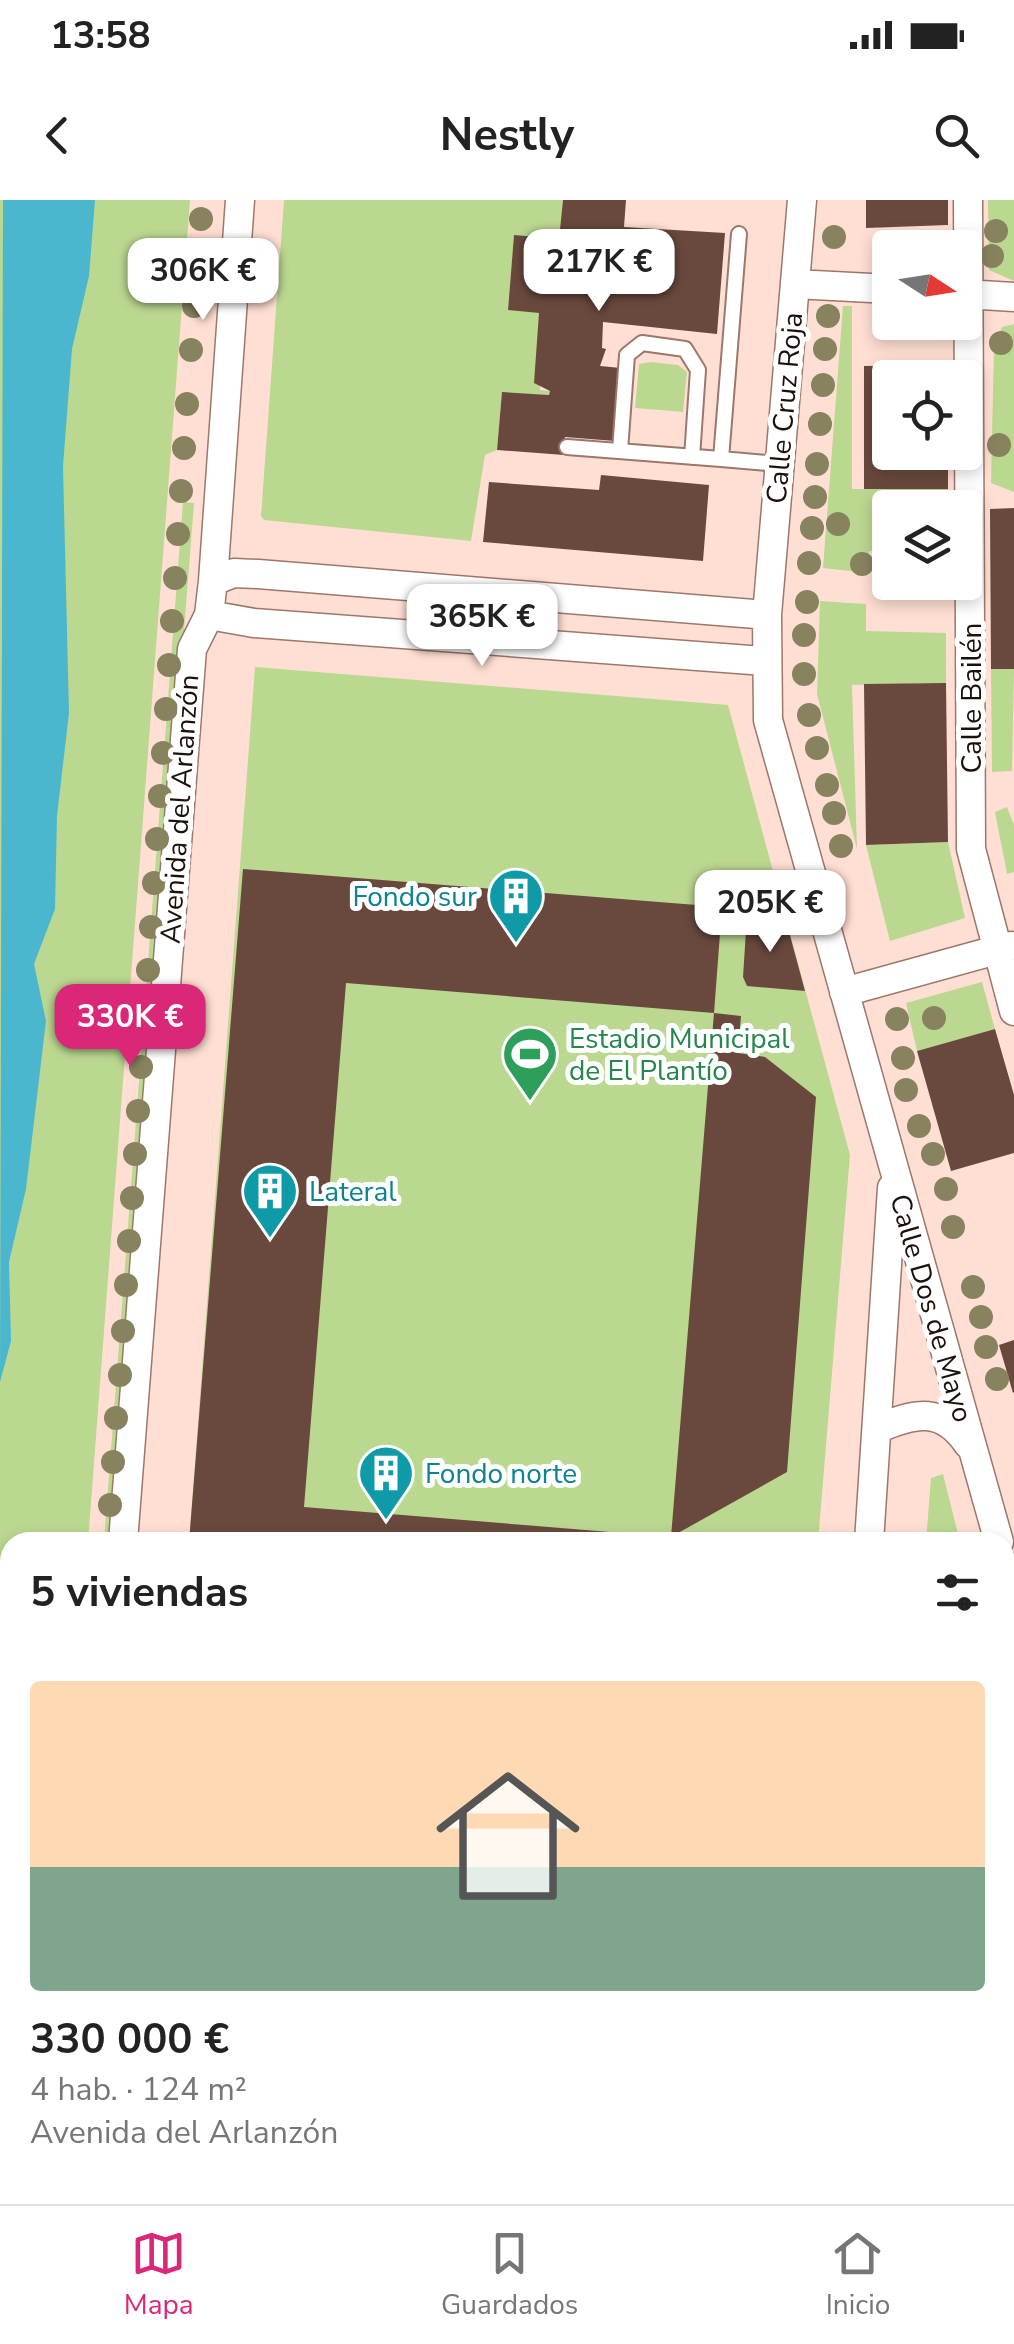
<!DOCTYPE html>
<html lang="es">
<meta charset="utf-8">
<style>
:root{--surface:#fff;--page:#f2f2f2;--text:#222;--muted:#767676;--line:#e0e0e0;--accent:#db2777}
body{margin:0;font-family:"Nunito Sans",sans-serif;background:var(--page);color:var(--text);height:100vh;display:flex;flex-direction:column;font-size:38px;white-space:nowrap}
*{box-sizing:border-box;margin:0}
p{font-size:32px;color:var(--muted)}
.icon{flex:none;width:55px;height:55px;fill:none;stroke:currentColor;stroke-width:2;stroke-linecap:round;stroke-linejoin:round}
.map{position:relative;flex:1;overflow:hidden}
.details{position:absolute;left:0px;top:1332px;width:1015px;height:672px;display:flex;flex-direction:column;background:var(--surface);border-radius:30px 30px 0 0;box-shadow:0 5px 15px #0003}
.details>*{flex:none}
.needle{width:65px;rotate:102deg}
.tools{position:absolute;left:872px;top:30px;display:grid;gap:20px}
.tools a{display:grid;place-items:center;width:110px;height:110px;border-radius:10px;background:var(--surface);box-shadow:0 5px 15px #0003;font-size:50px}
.price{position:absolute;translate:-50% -85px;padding:0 22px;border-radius:20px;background:#fff;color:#222;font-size:32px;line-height:65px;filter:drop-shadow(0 2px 5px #0008)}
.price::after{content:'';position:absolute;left:50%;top:60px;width:30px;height:22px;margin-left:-15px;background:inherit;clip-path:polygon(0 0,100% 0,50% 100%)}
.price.selected{background:var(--accent);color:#fff}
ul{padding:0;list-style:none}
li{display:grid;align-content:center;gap:20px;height:530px;padding:0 30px}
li+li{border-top:2px solid var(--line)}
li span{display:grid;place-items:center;height:310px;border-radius:10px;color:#555}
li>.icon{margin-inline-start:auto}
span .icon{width:180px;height:180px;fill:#fffc;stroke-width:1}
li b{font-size:42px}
h2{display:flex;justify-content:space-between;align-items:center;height:120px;padding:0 30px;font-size:42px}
.status{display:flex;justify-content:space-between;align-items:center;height:70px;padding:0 50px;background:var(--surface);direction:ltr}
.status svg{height:28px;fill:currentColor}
header{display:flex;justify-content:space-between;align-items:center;height:130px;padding:0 30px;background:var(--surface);font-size:45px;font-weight:700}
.tab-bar{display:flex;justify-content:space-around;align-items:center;height:140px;border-top:2px solid var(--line);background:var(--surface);font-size:28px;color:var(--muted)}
.tab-bar a{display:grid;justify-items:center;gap:5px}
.tab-bar .selected{color:var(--accent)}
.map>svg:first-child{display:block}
.green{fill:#bbd890}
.water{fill:#4bb7cf}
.building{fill:#69493d}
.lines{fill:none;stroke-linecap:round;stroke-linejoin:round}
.lane-casing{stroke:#9b786a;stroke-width:18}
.street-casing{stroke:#9b786a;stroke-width:31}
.lane{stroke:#fff;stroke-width:14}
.street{stroke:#fff;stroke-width:28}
.tree{fill:#88835f}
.labels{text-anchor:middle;stroke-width:10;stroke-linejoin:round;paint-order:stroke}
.street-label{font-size:28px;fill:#1d100b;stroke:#fff}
.culture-label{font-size:28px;fill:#0d838f;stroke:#fff;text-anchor:start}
.leisure-label{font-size:28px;fill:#27864d;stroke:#fff;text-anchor:start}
</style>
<div class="status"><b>13:58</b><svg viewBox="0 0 49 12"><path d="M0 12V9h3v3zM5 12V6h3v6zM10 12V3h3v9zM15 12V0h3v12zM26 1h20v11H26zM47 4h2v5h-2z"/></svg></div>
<header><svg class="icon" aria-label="back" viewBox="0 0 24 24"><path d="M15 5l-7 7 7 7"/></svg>Nestly<svg class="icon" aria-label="search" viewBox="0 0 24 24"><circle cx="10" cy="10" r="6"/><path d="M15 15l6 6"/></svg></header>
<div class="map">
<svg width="1014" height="2004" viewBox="0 0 1014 2004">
<rect width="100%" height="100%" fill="#ffdfd3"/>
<!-- green -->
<path class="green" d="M0,0H190L88,1342H10V1995H42L41,2004H0Z
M284,0H563L559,39L514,36L508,109L539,113L540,190L550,191L549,195L502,193L497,250L485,255L471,341L264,320L261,316Z
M988,0H1014V81L989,70Z
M843,106H852V289H948V307L890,308V352L869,351L868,373L823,368Z
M1014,124V292L991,283L994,147L1002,127Z
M651,162L678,165L687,172L683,212L635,208L639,164Z
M183,302L194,303L113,1342H104Z
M820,401L866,404V431L946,433V483L852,485L857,649L817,494Z
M255,467L728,505L850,955L818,1342H189Z
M991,469H1014L1012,571L992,572Z
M1007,607L1014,625V672L1007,674L995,612Z
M948,642L965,718L890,741L866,645Z
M982,782L995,829L917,851L906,803Z
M943,1274L960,1342H926L931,1278Z
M1005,1947L1014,1948V2004H978L982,1995H1005Z
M809,1995H960L954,2004L808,2001Z"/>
<!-- water -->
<path class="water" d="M3,0H95L89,76L72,149L63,266L69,513L57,616L55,709L34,764L46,821L26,989L9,1062L11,1141L0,1182Z"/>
<!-- building -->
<path class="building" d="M563,0H626L624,27L725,33L717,134L603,122L602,148L606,149L600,166L621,168L615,241L565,237L564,255L497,250L502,192L549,195L550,191L534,183L539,113L508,110L514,35L559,39Z
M866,0H948V25L866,28Z
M947,165V178H890V252H948V289H864V166Z
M601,275L709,285L703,361L483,342L489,282L599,290Z
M1014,308V469H991L990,309Z
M946,483L948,642L866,645L864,484Z
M243,669L722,707L714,813L346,783L304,1307L671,1337L670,1342H189Z
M747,715L785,717L805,791L747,786L743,777Z
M714,813L741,816L738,853L765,857L816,897L787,1272L671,1337Z
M995,829L1014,895V953L951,971L917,851Z
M1014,1140V1192L1013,1193L999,1145Z
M1014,1696V1933L1005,1932V1698Z
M137,1995H616L615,2004H139Z"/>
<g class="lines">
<!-- lane casing -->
<g class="lane-casing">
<path id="lane" d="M739,34L721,259L779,264
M567,247L721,259
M620,251L627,155L642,143L685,149L698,170L692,257"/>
</g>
<!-- street casing -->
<g class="street-casing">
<path id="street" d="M802,0L767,415L768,520L999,1342
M968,0L971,649L1014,811
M795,84L890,89
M965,94L1014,97
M213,381L234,373L258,374L767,415
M209,415L254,423L765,461
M844,792L1011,746
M879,1228C916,1212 943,1207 968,1244
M123,1342L192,449L209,415L213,381L240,0
M869,1342L892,988
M1005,1365L1014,1397
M1005,1607L1014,1604
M1005,1637L1014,1635
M75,2004V1995
M655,2004L656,1995"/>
</g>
<!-- lane -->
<use href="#lane" class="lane"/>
<!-- street -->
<use href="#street" class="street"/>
</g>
<!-- trees -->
<g class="tree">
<circle cx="201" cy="19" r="12"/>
<circle cx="996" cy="31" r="12"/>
<circle cx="834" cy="37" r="12"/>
<circle cx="992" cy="56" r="12"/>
<circle cx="198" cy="63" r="12"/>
<circle cx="194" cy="106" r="12"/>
<circle cx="828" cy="116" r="12"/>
<circle cx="1001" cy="143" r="12"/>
<circle cx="825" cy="149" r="12"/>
<circle cx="191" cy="150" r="12"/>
<circle cx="823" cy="185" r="12"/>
<circle cx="187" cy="204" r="12"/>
<circle cx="820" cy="224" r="12"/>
<circle cx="999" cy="245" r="12"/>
<circle cx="184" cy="248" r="12"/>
<circle cx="817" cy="264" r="12"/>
<circle cx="181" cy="291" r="12"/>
<circle cx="815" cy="297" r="12"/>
<circle cx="838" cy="324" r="12"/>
<circle cx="812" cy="328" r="12"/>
<circle cx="178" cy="334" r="12"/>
<circle cx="809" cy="363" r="12"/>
<circle cx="862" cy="364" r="12"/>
<circle cx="175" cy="378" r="12"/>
<circle cx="807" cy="402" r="12"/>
<circle cx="172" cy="421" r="12"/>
<circle cx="804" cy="435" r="12"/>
<circle cx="169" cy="465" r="12"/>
<circle cx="804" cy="474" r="12"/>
<circle cx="166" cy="509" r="12"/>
<circle cx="809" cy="515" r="12"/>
<circle cx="817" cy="548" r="12"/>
<circle cx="163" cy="553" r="12"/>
<circle cx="827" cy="585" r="12"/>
<circle cx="160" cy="596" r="12"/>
<circle cx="834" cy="613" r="12"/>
<circle cx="157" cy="639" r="12"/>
<circle cx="841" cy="646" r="12"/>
<circle cx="154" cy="683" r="12"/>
<circle cx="151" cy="727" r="12"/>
<circle cx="148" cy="770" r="12"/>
<circle cx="934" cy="818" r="12"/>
<circle cx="897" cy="819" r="12"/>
<circle cx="144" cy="824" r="12"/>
<circle cx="903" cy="858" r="12"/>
<circle cx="141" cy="867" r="12"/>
<circle cx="906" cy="890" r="12"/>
<circle cx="138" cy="911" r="12"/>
<circle cx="919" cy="926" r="12"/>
<circle cx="135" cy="954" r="12"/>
<circle cx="933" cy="954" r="12"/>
<circle cx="946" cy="989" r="12"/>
<circle cx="132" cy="998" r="12"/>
<circle cx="953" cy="1027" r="12"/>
<circle cx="129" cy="1041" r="12"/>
<circle cx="126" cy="1085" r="12"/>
<circle cx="973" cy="1087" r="12"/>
<circle cx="981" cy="1117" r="12"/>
<circle cx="123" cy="1131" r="12"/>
<circle cx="986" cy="1147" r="12"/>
<circle cx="120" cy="1175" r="12"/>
<circle cx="997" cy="1179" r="12"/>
<circle cx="116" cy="1218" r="12"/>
<circle cx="113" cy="1262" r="12"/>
<circle cx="110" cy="1305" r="12"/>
</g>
<!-- icons -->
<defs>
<g id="building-pin" transform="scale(2.875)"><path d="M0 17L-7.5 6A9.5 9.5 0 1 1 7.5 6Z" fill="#0f9aa8" stroke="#fff"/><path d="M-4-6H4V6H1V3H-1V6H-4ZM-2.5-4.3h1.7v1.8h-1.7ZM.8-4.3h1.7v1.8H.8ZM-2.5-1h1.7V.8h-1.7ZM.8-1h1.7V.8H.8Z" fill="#fff"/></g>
<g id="stadium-pin" transform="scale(2.875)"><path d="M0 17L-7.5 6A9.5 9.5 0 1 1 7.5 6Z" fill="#2e9e5b" stroke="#fff"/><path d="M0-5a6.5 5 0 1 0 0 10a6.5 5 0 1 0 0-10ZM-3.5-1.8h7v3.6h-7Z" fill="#fff"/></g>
</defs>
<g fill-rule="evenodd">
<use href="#building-pin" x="516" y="696"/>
<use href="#stadium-pin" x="530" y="854"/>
<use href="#building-pin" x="270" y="991"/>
<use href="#building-pin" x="386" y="1273"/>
</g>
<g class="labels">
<!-- street labels -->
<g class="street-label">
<text transform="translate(784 208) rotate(-85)" y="10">Calle Cruz Roja</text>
<text transform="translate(971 498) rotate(-90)" y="10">Calle Bailén</text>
<text transform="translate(179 609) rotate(-86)" y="10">Avenida del Arlanzón</text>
<text transform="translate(932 1108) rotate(74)" y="10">Calle Dos de Mayo</text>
</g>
<!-- culture labels -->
<g class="culture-label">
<text x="477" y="706" text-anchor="end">Fondo sur</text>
<text x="309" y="1001">Lateral</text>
<text x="425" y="1283">Fondo norte</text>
</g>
<!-- leisure labels -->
<g class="leisure-label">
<text x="569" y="848">Estadio Municipal<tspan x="569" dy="32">de El Plantío</tspan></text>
</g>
</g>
</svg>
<div class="tools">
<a><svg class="needle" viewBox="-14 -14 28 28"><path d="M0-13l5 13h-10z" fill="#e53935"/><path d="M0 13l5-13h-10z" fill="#767676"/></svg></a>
<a><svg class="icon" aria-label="locate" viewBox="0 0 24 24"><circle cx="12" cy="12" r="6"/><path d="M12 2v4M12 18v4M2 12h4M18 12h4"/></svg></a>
<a><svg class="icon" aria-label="layers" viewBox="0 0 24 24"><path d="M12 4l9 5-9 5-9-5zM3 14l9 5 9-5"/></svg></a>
</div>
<b class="price" style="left:599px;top:114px">217K €</b>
<b class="price" style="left:203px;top:123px">306K €</b>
<b class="price" style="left:482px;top:469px">365K €</b>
<b class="price" style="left:770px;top:755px">205K €</b>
<b class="price selected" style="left:130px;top:869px">330K €</b>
<section class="details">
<h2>5 viviendas<svg class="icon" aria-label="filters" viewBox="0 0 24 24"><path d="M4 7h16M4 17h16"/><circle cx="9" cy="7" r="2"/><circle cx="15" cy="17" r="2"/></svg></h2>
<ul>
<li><span style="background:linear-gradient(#ffd9b3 60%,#7fa58c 0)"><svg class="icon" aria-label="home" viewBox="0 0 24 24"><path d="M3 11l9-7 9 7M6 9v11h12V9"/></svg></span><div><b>330 000 €</b><p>4 hab. · 124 m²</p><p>Avenida del Arlanzón</p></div></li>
</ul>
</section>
</div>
<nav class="tab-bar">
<a class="selected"><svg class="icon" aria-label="map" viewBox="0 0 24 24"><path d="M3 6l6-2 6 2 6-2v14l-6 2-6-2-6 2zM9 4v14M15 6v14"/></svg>Mapa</a>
<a><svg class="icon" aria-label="saved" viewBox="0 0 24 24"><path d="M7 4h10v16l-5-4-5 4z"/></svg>Guardados</a>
<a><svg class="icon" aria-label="home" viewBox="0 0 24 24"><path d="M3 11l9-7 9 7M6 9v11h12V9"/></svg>Inicio</a>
</nav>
